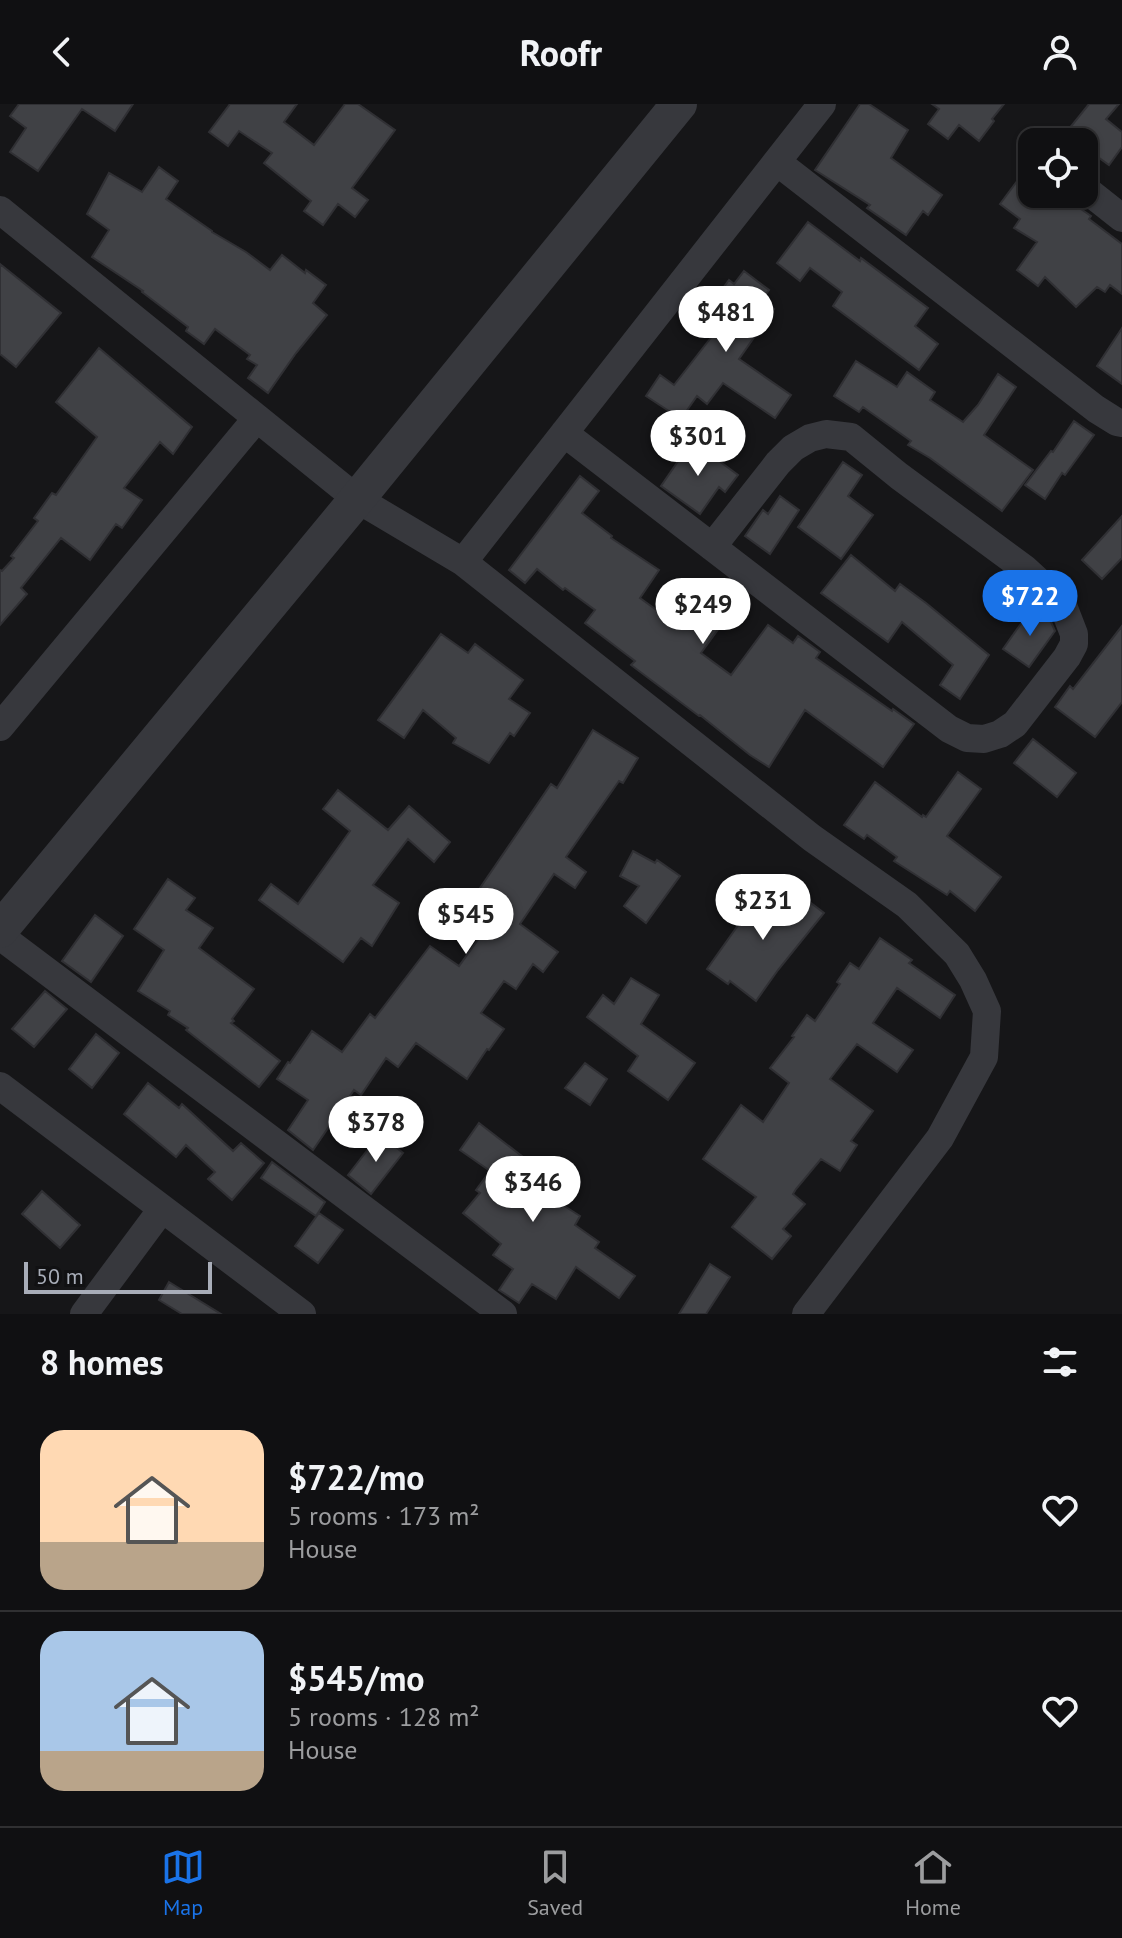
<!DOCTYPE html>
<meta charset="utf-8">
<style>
:root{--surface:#101012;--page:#19191b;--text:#f1f3f6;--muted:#9c9d9f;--line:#303032;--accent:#1a73e8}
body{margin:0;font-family:"PT Sans",sans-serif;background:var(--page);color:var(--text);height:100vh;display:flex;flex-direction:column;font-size:30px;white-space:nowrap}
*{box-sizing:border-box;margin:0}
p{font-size:26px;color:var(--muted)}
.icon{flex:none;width:44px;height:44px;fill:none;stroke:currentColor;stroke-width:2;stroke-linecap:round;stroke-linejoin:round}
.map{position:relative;height:1210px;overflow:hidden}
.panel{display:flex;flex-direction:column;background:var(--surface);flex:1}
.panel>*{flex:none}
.tools{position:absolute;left:1018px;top:24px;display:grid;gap:16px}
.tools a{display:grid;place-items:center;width:80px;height:80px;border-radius:16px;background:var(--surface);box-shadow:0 2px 6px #0004,0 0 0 2px var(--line);font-size:40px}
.scale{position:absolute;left:24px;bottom:20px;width:188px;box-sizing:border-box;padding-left:8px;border:4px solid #a8adb8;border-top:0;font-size:22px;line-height:28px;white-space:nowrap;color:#a8adb8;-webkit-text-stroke:6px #111113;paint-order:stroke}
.price{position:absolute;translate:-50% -68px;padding:0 18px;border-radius:28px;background:#fff;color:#222;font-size:26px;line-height:52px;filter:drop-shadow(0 2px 4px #0008)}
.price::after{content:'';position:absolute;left:50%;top:48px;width:24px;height:18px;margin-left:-12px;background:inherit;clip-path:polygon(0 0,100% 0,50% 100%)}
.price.selected{background:var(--accent);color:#fff}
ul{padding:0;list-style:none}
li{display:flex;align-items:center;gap:24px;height:200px;padding:0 40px}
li+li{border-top:2px solid var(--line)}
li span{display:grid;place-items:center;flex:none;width:224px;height:160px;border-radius:24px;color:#555}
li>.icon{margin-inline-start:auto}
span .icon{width:96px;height:96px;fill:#fffc;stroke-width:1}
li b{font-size:34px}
h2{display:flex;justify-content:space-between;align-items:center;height:96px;padding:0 40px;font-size:34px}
header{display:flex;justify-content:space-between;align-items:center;height:104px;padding:0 40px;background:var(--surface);font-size:36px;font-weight:700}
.tabs{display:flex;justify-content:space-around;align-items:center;height:112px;border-top:2px solid var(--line);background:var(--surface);font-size:22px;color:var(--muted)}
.tabs a{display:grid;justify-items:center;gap:4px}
.tabs .selected{color:var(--accent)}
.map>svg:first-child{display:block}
.building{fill:#404145;stroke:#303034;stroke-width:2}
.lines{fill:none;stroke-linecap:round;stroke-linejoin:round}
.minor{stroke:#37383d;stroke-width:28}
.tertiary{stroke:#37383d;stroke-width:36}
</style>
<header><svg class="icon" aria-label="back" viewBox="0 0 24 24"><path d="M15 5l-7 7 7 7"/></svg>Roofr<svg class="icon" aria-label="person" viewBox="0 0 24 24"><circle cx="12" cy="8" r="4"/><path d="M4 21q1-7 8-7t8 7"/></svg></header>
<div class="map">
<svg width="1122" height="1210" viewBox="0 0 1122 1210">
<rect width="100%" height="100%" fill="#161618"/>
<!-- building -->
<path class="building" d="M19,0H133L115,27L82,5L38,67L10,48L26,24L10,12Z
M230,0H297L284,18L314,41L345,0H358L395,26L352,84L368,96L355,113L338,100L323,121L304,107L311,97L264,59L272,49L239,27L228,42L209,28Z
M860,0H869L908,26L891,54L942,91L928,111L923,107L906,131L867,104L870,101L815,66Z
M932,0H1004L992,15L994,17L979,37L959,21L948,35L928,20L939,5Z
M1089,0H1119L1106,15L1122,28V43L1109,61L1091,48L1084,38L1068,26Z
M1032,57V90H1059L1091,112L1089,115L1122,140V190L1110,181L1105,188L1097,183L1076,203L1045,173L1038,182L1017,166L1037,138L1014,124L1020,115L1000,100Z
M159,63L178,77L166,95L212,127V128L246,148L270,166L282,151L305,169L306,166L326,181L313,199L327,211L296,249L268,289L248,274L257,261L247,255L250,251L215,225L204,240L186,227L188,223L142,188L143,187L92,153L109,126L87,110L109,69L142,88Z
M808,118L860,157L861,154L928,204L915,222L938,240L919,266L833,202L842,188L810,164L800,177L777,159Z
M0,160L61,209L16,263L0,250Z
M744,167L769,186L761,197L774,205L739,255L791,291L775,314L723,279L707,300L697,292L681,315L646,292L660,271L674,281L713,231L697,220L729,176L734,180Z
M1122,224V280L1097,262Z
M99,244L192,323L173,350L160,338L124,384L142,396L122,424L116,420L90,456L61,434L21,484L27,490L0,521V466L2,467L14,454L11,452L38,417L34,414L52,389L56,391L97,333L56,298Z
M856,257L897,283L907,268L935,288L930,296L963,318L978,301L998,270L1016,283L984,331L1033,366L1002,407L930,354L908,341L911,337L863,303L859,308L834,292Z
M1074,317L1094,331L1065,371L1062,369L1045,395L1025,381L1051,347L1053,348Z
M692,337L738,371L725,388L719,383L700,410L661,382Z
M843,358L862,371L848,392L873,411L841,455L798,423Z
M580,372L599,387L582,409L612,432L611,434L659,466L640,494L676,520L692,495L707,504L724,481L741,494L701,549L731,571L768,521L793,539L798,532L820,548L816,554L892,607L893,605L914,620L883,663L805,606L769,663L750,651L700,611L699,612L631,561L635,557L585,519L595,506L565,484L563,486L537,465L525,479L509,466Z
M780,392L799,406L770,450L745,432L763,406L768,410Z
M1122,412V454L1102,475L1082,456Z
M851,451L895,487L900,480L926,499L989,551L960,595L940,581L953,561L902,518L888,538L821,489Z
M1032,504L1051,518L1055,527L1029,563L1003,545Z
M1122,522V598L1095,633L1055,603L1070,582L1073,585Z
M441,530L468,549L475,540L523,576L509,595L530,609L514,632L510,629L489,659L453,639L456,634L423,606L404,634L378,616Z
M593,626L638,654L623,679L619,677L566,753L586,768L575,784L554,770L520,820L558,848L543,868L533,860L516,885L504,877L481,909L504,925L489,946L487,945L467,975L416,939L398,963L386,954L361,991L354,986L313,1046L288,1026L308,996L277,975L288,958L290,959L312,927L342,948L370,910L375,914L430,842L459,862L485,826L476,819L493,793L480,784L551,680L557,684Z
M1033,635L1076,669L1057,693L1014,659Z
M958,668L981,685L947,732L1001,773L975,807L950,787L947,791L894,757L897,753L867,731L864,735L844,721L875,678L922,713L923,711L926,713Z
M338,686L388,726L409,702L450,738L434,758L408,735L373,781L399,799L372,842L361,834L343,858L259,796L271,780L298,800L350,727L323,705Z
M633,747L655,759L657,756L680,772L646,819L624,802L639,782L620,772Z
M168,775L195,794L186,806L213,824L199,844L254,885L232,915L234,917L231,919L280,957L259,983L186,926L188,924L168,911L170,907L138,887L164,846L134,825Z
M765,783L793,806L803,793L824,809L778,866L756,897L730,877L728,880L707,865L746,810L744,809Z
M95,811L123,832L91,878L62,857Z
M880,834L912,856L909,859L955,891L940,914L897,884L873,919L913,946L897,968L857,940L830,975L873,1007L851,1037L857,1041L840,1067L821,1055L796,1085L793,1090L805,1100L783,1125L791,1132L772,1155L732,1123L756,1093L703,1055L741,1001L763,1018L789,979L770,964L794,933L792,932L807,911L815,917L840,880L837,878L850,859L859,865Z
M631,874L659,891L641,920L695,959L668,996L628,967L638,952L587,913L603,891L614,900Z
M45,887L67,905L34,943L12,925Z
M96,930L119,949L92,984L69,965Z
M585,959L607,975L590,1001L565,984Z
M148,979L179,1004L182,1000L233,1047L241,1039L264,1059L232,1096L208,1075L215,1068L186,1041L176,1053L124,1010Z
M479,1019L536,1063L563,1080L555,1096L580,1112L575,1121L599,1138L595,1144L635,1172L619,1194L576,1163L556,1195L532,1180L519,1199L499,1186L513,1165L493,1151L501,1140L463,1109L480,1089L476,1086L490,1067L460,1046Z
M380,1030L403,1049L371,1090L348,1071Z
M272,1058L325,1098L316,1112L261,1074Z
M42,1087L80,1121L60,1144L22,1110Z
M319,1109L343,1126L318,1159L295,1142Z
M710,1160L730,1173L706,1210H679Z
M169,1178L221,1210H182L159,1196Z"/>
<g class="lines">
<!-- minor -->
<path class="minor" d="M777,58L1096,305L1117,318L1122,319
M1084,84L1122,114
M0,106L357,395L463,458L812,734L907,801L957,850L973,876L987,907L984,953L940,1034L806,1210
M564,329L949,625L967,634L984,635L1000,630L1015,620L1067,553L1074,540V530L1062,499L1025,465L899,372L851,333L826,330L810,334L793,344L778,359L712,443
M463,458L822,0
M0,623L257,314
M0,832L503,1210
M0,982L302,1210
M84,1210L162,1105"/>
<!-- tertiary -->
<path class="tertiary" d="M0,826L357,395L679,0"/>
</g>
</svg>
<div class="tools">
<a><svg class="icon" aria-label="locate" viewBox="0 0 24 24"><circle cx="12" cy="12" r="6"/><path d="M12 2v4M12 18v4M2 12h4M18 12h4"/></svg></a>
</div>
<div class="scale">50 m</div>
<b class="price" style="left:726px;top:250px">$481</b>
<b class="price" style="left:698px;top:374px">$301</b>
<b class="price selected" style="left:1030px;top:534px">$722</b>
<b class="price" style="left:703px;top:542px">$249</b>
<b class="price" style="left:763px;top:838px">$231</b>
<b class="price" style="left:466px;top:852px">$545</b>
<b class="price" style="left:376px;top:1060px">$378</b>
<b class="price" style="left:533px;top:1120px">$346</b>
</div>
<section class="panel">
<h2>8 homes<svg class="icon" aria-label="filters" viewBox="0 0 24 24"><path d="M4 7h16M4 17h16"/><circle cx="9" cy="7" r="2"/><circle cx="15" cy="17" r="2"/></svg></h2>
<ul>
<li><span style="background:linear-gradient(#ffd9b3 70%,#b9a48a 0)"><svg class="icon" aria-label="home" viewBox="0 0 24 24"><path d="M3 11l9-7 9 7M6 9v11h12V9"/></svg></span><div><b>$722/mo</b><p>5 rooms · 173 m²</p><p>House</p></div><svg class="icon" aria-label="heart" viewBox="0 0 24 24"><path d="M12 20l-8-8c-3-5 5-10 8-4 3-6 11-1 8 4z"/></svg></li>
<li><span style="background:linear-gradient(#a9c7e8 75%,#b9a48a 0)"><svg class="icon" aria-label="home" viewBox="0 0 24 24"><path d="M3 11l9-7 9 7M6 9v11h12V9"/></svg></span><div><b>$545/mo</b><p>5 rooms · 128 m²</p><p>House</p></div><svg class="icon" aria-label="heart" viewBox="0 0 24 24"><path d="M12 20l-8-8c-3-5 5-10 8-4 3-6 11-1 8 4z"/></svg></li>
</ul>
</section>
<nav class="tabs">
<a class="selected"><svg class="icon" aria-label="map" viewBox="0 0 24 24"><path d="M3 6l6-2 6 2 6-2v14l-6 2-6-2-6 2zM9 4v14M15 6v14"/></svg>Map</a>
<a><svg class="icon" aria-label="saved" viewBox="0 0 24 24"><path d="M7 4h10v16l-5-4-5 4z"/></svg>Saved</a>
<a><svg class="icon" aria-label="home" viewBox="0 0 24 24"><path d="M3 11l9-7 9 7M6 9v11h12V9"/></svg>Home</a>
</nav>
